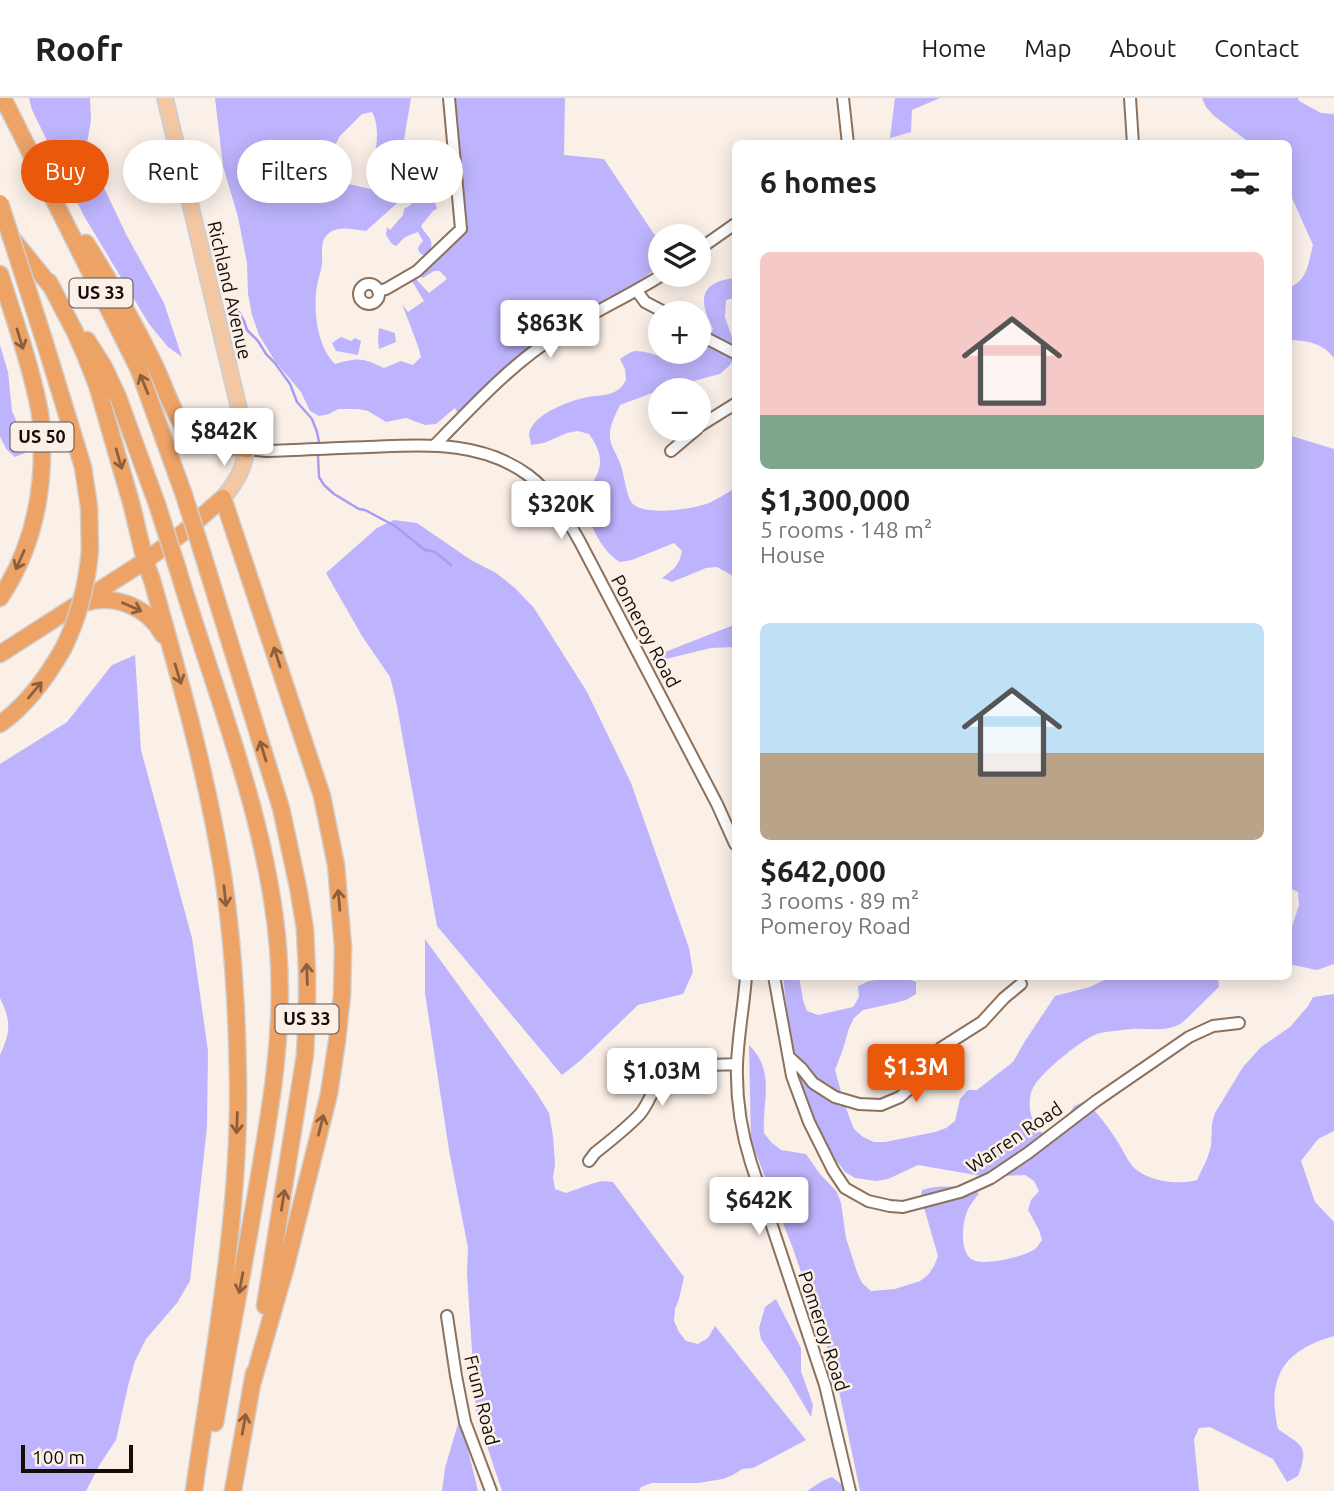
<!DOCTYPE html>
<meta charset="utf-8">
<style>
:root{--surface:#fff;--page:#f6f6f6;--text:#202124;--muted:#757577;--line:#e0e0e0;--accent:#ea580c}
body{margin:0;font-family:Ubuntu,sans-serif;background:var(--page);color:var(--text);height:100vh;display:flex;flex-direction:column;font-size:26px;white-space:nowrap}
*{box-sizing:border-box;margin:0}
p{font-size:23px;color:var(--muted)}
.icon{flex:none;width:38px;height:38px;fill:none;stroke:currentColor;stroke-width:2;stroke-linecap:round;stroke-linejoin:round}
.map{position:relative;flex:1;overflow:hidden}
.panel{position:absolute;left:732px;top:42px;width:560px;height:840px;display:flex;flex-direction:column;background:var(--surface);border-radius:10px;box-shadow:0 4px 18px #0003}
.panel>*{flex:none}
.banner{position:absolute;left:21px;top:42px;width:606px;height:63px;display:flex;gap:14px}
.buttons{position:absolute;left:648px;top:126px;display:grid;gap:14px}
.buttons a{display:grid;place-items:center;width:63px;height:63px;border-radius:50%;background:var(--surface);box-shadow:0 4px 18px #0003;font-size:35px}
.scale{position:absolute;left:21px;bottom:18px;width:112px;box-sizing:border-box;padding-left:7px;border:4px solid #150c06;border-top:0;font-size:19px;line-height:24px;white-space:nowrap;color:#150c06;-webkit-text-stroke:5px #fbf0e8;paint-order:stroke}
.price{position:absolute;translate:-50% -60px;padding:0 16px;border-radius:7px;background:#fff;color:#222;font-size:23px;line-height:46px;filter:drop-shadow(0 2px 4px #0008)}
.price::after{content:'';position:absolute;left:50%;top:42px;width:21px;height:16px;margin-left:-10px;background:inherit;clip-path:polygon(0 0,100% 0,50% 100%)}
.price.active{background:var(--accent);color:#fff}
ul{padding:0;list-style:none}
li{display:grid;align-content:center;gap:14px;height:371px;padding:0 28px}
li span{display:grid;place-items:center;height:217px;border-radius:10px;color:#555}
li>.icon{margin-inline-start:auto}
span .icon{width:126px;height:126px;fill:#fffc;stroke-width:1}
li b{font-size:30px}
h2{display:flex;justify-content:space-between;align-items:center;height:84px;padding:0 28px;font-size:30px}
.pill{padding:0 24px;border-radius:32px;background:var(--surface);box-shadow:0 4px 18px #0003;font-size:24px;line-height:63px}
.pill.active{background:var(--accent);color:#fff}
header{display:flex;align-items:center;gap:42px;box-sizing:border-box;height:98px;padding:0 35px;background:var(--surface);border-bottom:2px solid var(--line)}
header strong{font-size:33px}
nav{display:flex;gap:38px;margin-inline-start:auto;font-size:24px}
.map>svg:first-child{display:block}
.green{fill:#bdb4fd;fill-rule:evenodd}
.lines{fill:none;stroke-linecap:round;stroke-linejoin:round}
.stream{stroke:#a89bf3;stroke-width:2.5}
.minor-casing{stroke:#8a725f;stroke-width:14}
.major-casing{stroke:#d0cecd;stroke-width:18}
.highway-casing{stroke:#d0cecd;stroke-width:19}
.minor{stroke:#fff;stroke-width:10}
.major{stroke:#f4c7a3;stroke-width:14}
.highway{stroke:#eda266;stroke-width:16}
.highway-bridge-casing{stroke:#d0cecd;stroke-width:19;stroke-linecap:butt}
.highway-bridge{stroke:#eda266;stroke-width:16}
.oneway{stroke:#8c5e3b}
.labels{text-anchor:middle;stroke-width:5;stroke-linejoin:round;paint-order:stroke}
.shield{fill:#fbf0e8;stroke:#5a504a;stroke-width:2}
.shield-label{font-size:18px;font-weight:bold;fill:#150c06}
.street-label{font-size:19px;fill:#150c06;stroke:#fbf0e8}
</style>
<header>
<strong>Roofr</strong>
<nav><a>Home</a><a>Map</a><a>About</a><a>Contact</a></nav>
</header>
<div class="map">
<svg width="1334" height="1393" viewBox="0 0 1334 1393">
<rect width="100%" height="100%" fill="#fbf0e8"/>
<!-- green -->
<path class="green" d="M29,0H90L91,22L86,52L127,138L164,205L182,259L168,249L149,226L84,118L32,12Z
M215,0H411L403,48L401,80L393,86L404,99L366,133C354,132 340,127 329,135C319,143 323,155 322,166C321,174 318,181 317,188C313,213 317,248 335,266C359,259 363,260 384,270L401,263L413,267L421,259L418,248L402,206L408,214L424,203L412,183L415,180L429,195L447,181L440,173H434L423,180L418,175L456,143L465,119L454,0H565L564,57L604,61L660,145V168L457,314L455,310L436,326L425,327L406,320L386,324L368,313L358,311H338L329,316L319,318L310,313L301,294L275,263L259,237L252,217L248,196L247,165L238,119L223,68ZM372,14C382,32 375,62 368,80L401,98L340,84L331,78L328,68L329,58L340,38L362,16Z
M895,0H940L912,12L911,34L890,40Z
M1202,0H1298L1299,3L1321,15L1334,16V260C1323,245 1306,242 1288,242V190C1308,183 1308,165 1313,147L1288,91V46L1250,45L1214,18L1206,9Z
M411,87L419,88L423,98L433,99C433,104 437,107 437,111L433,113L421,128C426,139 435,139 430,153L423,157C415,152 418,148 423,143L418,134L405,139L396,148L391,145L386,137L387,129L390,132L403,117L404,111L412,106L406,102L410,95Z
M735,180V200L726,202L725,219L735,248V260L729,268L720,276L660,292L620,307C614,320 606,333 612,348C615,355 619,361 621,368C624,377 627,399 632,405C644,419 696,411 711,404C719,400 727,395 735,390V479L717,469L706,470L672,484L662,480C674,471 679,468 682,453L674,445L632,462L620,464C601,453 583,419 588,397C590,387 599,377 600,366C601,355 595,344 589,336L578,333L567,335L544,345L531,347C531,343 529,339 529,336C532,316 571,302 588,299C598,297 611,298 619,291C622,289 624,285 626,282L625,271L620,261C624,258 630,254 635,253C657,252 684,276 703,251C707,246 709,237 713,231C699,203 698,184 735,180Z
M379,230L395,235L396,244L379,251L378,241Z
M341,239L351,243L355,240L361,243L358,257L336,253L332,245Z
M0,247L8,274L12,313L26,345L25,355L15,359L7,352L0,339Z
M1288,337L1334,351V866L1317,872L1288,866V841L1299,807L1298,794L1288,789Z
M394,422L417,425L471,462L496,475L515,490L534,510L587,594L631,685L689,850L693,874L683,896L638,907L581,962L562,977L437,828L396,603L390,579L362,538L326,475L377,430Z
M731,528H735V549L711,550L666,561L655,558Z
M135,557L141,652L192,840L208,953L207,1029L190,1183L177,1205L146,1241L135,1263L128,1288L116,1342L100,1366L86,1393H0V957C11,933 11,923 0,900V666L67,624L112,567Z
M425,841L536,994L549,1015L553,1038L555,1066L553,1079L555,1091L566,1095L591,1086L602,1083L613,1084L684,1179L679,1201L675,1211L674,1223L679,1234L686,1243L698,1246L708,1240L715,1228L806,1342L753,1370L742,1371L733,1377L723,1381L698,1385H652L641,1389L639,1393H502L476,1315L467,1176L468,1150L449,1052L425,895Z
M783,879H799L803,902L807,913L818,917L853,909L859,899L858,888L869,883L893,880L904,879L916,884V896L906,902L895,905L863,912L854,920L849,930L843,951L835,972L845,1008L854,1031L863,1039L874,1044H885L935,1034L946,1030L955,1023L960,1001L968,992H977L1013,964L1025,943L1055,898L1090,889L1110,879H1218L1219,889C1208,899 1191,918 1180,926C1166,934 1148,930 1132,931C1122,932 1110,933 1100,935C1084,939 1043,973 1034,988C1026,1001 1030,1021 1038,1033L1049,1037L1068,1018L1074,1008L1085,1003C1098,1015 1110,1031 1119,1046C1125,1055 1129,1067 1138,1073C1154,1084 1179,1087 1197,1082L1207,1061L1211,1048L1212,1026L1215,1015L1243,969L1261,949L1290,929L1308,908L1313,899L1334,896V1033L1318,1041L1301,1063L1315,1104L1334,1124V1238C1284,1252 1266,1279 1278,1331C1301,1348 1310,1346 1298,1378L1287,1384L1273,1361L1210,1329L1199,1330L1194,1341L1199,1393H860L834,1269L792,1148L751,1043L749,947C776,974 762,1002 764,1035L771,1044L781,1052L806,1056L820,1076L837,1094L841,1105L846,1140L857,1174L862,1185L871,1193L895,1191L920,1183L928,1177L934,1168L938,1158L925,1113L920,1103L922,1092C939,1086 963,1088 979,1095C975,1101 970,1106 967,1114C962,1126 960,1152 971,1161C982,1169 1024,1159 1035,1151C1038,1149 1039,1145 1042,1142L1039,1132L1028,1112L1031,1102L1039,1093L1034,1083L1025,1077L987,1079L918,1067L888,1081L876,1083L855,1080L845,1074L832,1057L811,1015L792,955Z
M776,1201L801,1250V1273L813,1307L811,1319L788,1280L761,1241L759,1230L765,1209Z
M460,1319L478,1393H442L445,1370Z
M832,1379L841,1386L846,1393H807L822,1383Z"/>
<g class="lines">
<!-- stream -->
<path class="stream" d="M238,212L244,223L247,232L258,243L266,256L275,265L290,286L297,304L312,321L317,334L319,344
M318,358L319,379L324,387L334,396L359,411L365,412L395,428L425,452L435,454L451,467"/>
<!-- minor casing -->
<g class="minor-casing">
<path id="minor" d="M843,0L848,46
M1130,0L1133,46
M698,152L735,126
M359 196a10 10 0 1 1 20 0a10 10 0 1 1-20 0Z
M378,193L386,191L417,173L461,131L449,0
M637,193L645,204L666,215
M698,236L735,255
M698,329L735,306
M435,347C474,307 512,265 559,236C593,214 629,198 662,177
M247,351L266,353C300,352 334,350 368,349C424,347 480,342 528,377C551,394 566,419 580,444L717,706L735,746
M671,353L697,331
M746,878C744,908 738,937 737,967C736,1000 741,1033 751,1065L825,1287L850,1393
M774,878L792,978L809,1024L833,1072L845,1090L868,1103L890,1108L903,1109L960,1094L991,1080L1028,1055L1096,1003L1189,939L1213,928L1239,925
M789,959L802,971L813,985L835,999L859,1006L881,1007L900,999L915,986L924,969L941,950L982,924L1004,900L1021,886
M589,1063L595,1055C610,1043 627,1030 640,1016C652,1002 653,982 672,974C689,966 718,967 737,966
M447,1218L456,1278L465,1324L491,1393"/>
</g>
<!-- major casing -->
<g class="major-casing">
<path id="major" d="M165,0L246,340C248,364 238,382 223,400"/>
</g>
<!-- highway casing -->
<g class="highway-casing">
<path id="highway" d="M3,0L139,272L184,397
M10,138L53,191
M86,145C111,185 135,226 155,268C166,290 175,325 194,339C204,346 233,348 247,351
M0,176C14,220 30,265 39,310C42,324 42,339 42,353C42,406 30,455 0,500
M49,184L75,234L86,259L97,287L132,408L145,463L152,482C179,578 206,673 222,771C233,840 237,912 238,982C240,1120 213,1257 194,1393
M87,242L104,269L118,299L157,406
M45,245L83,369L89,409L90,452
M203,457L281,710L298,789L305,831L307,874V917L305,957L265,1208
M178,472C215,596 267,719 278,849C285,933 270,1014 256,1096C243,1173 228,1249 215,1325
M84,505C114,495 148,509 163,537
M0,556L145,463L184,434L223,400L322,698L336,767L343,849L342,897L337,943L329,996L286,1168L253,1283
M0,626C27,607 47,579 63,551
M233,1393L254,1275"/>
</g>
<!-- minor -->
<use href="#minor" class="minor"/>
<!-- major -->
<use href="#major" class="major"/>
<!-- highway -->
<use href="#highway" class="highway"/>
<!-- highway-bridge casing -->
<g class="highway-bridge-casing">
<path id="highway-bridge" d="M0,105L45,245
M184,397L203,457
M157,406L178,472
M63,551C79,519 87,488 90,452"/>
</g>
<!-- highway-bridge -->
<use href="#highway-bridge" class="highway-bridge"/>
</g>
<!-- one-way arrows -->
<defs><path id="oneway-shaft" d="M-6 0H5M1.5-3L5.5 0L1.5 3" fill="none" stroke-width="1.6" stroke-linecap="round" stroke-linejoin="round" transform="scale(1.75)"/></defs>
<g class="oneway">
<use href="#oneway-shaft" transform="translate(20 241) rotate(73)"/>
<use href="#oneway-shaft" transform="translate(144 286) rotate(-112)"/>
<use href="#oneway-shaft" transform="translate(119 361) rotate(74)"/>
<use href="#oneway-shaft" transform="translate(20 462) rotate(114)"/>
<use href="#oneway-shaft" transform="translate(132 509) rotate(24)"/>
<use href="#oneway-shaft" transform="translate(277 559) rotate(-108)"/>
<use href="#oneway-shaft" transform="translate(178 576) rotate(73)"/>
<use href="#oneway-shaft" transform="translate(35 592) rotate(-50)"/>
<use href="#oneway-shaft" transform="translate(263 653) rotate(-107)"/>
<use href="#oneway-shaft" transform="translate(225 798) rotate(84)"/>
<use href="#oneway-shaft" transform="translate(339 802) rotate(-95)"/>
<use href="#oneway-shaft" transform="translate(307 876) rotate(-92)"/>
<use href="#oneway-shaft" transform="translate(237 1025) rotate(92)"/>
<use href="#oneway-shaft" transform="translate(321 1027) rotate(-76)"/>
<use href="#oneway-shaft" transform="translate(283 1102) rotate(-81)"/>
<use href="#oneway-shaft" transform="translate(241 1185) rotate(100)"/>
<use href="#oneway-shaft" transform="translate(244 1326) rotate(-80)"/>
</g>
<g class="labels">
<!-- shield labels -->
<g class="shield">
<rect x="69.5" y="180.5" width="63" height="29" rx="5"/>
<rect x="10.5" y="324.5" width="63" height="29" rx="5"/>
<rect x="275.5" y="906.5" width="63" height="29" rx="5"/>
</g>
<g class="shield-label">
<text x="101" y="201">US 33</text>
<text x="42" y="345">US 50</text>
<text x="307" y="927">US 33</text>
</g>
<!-- street labels -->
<g class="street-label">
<text transform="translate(230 192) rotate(77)" y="7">Richland Avenue</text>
<text transform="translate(646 533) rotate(62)" y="7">Pomeroy Road</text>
<text transform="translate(1014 1039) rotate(-34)" y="7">Warren Road</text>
<text transform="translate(824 1233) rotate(72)" y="7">Pomeroy Road</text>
<text transform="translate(482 1302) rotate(76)" y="7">Frum Road</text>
</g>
</g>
</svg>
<div class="buttons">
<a><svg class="icon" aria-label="layers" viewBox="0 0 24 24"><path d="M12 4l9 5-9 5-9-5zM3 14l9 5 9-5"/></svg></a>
<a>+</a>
<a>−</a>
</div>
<div class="scale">100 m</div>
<b class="price" style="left:550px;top:262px">$863K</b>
<b class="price" style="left:224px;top:370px">$842K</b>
<b class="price" style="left:561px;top:443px">$320K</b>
<b class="price active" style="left:916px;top:1006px">$1.3M</b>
<b class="price" style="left:662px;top:1010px">$1.03M</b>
<b class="price" style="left:759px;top:1139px">$642K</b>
<div class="banner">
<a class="pill active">Buy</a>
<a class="pill">Rent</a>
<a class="pill">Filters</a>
<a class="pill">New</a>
</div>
<section class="panel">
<h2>6 homes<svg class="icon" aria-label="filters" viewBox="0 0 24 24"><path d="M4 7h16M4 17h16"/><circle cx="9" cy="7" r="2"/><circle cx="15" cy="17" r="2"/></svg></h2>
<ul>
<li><span style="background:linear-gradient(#f6c9c9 75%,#7fa58c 0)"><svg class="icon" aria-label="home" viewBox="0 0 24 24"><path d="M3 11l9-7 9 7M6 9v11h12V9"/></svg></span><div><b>$1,300,000</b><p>5 rooms · 148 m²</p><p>House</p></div></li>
<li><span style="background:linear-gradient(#bfe0f5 60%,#b9a48a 0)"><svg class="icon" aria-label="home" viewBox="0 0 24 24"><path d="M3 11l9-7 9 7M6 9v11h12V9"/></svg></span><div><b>$642,000</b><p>3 rooms · 89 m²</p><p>Pomeroy Road</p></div></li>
</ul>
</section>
</div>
